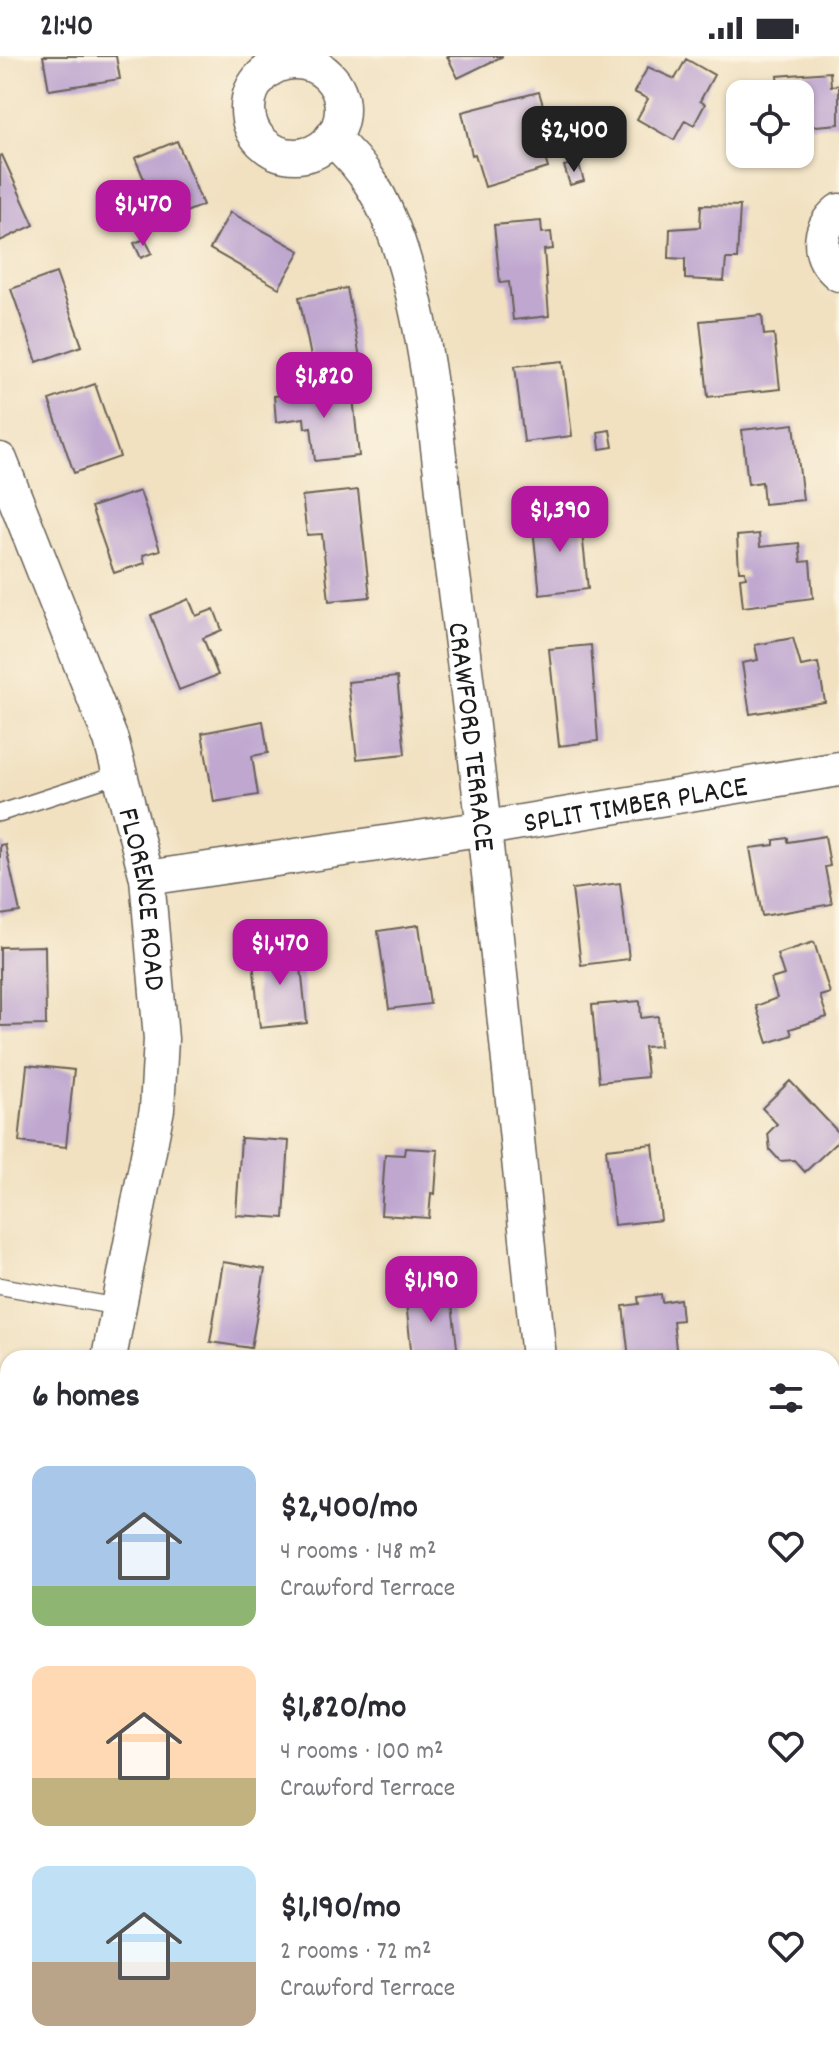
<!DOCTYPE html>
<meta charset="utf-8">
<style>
:root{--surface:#fff;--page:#f7f7f7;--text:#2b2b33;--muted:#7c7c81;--accent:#b5179e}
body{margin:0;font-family:Dekko,sans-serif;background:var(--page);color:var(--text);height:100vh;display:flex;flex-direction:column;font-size:30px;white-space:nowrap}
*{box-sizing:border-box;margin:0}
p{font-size:26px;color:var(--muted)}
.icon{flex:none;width:44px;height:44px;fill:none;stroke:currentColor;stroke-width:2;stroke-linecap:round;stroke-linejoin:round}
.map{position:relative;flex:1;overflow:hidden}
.sheet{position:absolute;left:0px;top:1294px;width:840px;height:712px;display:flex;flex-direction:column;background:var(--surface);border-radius:24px 24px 0 0;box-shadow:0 2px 6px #0004}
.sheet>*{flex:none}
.tools{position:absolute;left:726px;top:24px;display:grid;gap:16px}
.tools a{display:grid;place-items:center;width:88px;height:88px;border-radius:16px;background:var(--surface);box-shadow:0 2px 6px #0004;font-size:40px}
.price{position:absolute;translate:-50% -68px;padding:0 18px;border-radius:16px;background:var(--accent);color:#fff;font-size:26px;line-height:52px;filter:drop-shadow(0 2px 4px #0008)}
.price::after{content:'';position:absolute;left:50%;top:48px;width:24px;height:18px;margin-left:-12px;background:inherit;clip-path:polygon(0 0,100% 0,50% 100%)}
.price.current{background:#222;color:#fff}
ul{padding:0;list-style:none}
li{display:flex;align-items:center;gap:24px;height:200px;padding:0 32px}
li span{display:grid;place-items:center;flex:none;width:224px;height:160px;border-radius:16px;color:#555}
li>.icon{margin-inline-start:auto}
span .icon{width:96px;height:96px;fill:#fffc;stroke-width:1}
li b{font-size:34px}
h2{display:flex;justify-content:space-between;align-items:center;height:96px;padding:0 32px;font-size:34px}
.status{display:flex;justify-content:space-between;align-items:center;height:56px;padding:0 40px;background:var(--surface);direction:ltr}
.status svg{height:22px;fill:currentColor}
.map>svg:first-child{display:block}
.building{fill:#bfa7d0}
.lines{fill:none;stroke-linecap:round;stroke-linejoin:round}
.lane-casing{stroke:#676156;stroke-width:19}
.street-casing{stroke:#676156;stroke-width:37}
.lane{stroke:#fff;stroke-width:16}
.street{stroke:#fff;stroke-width:34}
.labels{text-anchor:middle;stroke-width:6;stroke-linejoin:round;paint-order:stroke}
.street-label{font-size:30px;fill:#1c1c1c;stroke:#fcf5e5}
</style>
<div class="status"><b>21:40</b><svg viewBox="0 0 49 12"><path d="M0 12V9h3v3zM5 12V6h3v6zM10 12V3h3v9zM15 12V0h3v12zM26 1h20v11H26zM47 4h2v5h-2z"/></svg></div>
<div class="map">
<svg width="839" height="2006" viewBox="0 0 839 2006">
<rect width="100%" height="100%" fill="#fcf5e5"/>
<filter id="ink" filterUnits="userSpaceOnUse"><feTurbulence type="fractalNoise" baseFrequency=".0125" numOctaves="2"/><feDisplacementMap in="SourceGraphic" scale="16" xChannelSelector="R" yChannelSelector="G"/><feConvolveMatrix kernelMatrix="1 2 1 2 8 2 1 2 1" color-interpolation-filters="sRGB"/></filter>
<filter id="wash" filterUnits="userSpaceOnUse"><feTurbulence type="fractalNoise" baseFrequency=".006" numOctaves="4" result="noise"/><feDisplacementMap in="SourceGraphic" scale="32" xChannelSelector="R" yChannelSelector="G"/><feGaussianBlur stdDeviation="1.8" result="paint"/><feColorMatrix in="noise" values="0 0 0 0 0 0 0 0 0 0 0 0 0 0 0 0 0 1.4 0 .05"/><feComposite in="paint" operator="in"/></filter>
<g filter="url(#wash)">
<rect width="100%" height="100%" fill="#f1e1c1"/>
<g id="blocks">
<!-- building -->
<path class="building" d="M43,0H116L120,23L49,34Z
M447,0H503L458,22Z
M686,3L714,19L700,45L705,48L694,69L685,64L674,84L637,63L648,43L634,36L648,11L675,23Z
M830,16L831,30L839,29V68L804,71L800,38H779L777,20Z
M539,36L551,75L538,79L548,112L485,131L475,98L472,99L462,56Z
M177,85L203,149L162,166L135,102Z
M2,99L34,169L0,185V100Z
M578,106L584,125L570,129L564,110Z
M701,149L740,150L737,203H726L724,225L685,223V203L669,202L670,173L700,171Z
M230,156L300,195L279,232L210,193Z
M541,165L542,177L551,176L553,193L544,194L549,260L513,264L509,226L500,227L494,169Z
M145,183L152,197L141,202L134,187Z
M56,217L82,290L37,306L11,233Z
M347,232L361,307L314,316L299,241Z
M762,259L764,279L774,278L780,333L708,341L700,265Z
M563,305L572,380L524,386L515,310Z
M95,328L120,401L74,417L49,344Z
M352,331L359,400L315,405L311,371L305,372L304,362L276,366L274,340Z
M794,368L803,444L764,448L762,426L748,428L742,374Z
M610,374L613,391L600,393L598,376Z
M358,434L370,541L329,545L322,478L307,479L302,440Z
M140,435L160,494L143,499L145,507L114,517L91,451Z
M580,457L588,533L540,539L532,462Z
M759,478L760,491L799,487L801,506L810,505L813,542L743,551L740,522L746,521L745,515H739L737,480Z
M189,543L196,560L214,553L222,574L203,582L218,619L179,634L151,559Z
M793,582L801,610L818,607L825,646L750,658L742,607L758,604L755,589Z
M591,589L598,685L559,690L549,593Z
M397,621L405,698L357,703L348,626Z
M263,665L268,697L252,700L258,739L214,746L202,677Z
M825,780L830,810L825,811L832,848L762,860L750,792L774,789V784L788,782V786Z
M5,788L20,856L0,859V789Z
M620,827L629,903L581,909L572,833Z
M419,869L430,948L389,953L378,875Z
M814,886L830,937L820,940L827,961L790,973L792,979L768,987L756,950L777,942L771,923L784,919L777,898Z
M45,890L46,969L0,970V891Z
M306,891L307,910L301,911L307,967L260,972L252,896Z
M640,945L641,962L658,960L660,990L644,991L647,1021L599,1026L592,949Z
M27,1009L74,1014L66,1091L19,1086Z
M790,1025L839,1077V1084L805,1116L794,1104L780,1105L770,1094L768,1077L777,1068L762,1052Z
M241,1082L289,1085L284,1162L236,1159Z
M653,1088L661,1164L614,1169L606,1093Z
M405,1092L438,1094L435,1138L431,1137L429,1162L381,1159L385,1098L404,1099Z
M223,1206L265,1213L251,1292L210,1286Z
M450,1231L458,1300L412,1302L405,1237Z
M661,1238L662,1246L680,1243L682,1264L673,1265L677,1302H629L623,1250L639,1248L638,1241Z
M0,1383L8,1385L2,1435L0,1434Z
M200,1998H253L257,2006H202Z
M386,1998H434V2006H385Z
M523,1998H540V2006H523Z"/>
</g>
</g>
<g filter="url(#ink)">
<use href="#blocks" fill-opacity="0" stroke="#676156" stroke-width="2"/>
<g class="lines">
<!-- lane casing -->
<g class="lane-casing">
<path id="lane" d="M0,757L120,718
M0,1230L119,1251"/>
</g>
<!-- street casing -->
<g class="street-casing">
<g id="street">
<circle cx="295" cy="53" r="47"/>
<path id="s1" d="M331,82C366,112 383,143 398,186C433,288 439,419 454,527C488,785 513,1043 539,1302"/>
<path d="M839,155C817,173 816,200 839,218"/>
<path id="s2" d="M0,404L111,684L147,822L161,983L157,1053L109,1302"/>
<path id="s3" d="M147,822L486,772L839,713"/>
<path d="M115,1998L118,2006"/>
</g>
</g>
<!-- lane -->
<use href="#lane" class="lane"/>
<!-- street -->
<use href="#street" class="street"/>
</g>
</g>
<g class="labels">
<!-- street labels -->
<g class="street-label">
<text dy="10" stroke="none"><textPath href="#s1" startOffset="626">CRAWFORD TERRACE</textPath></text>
<text dy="10" stroke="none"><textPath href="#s3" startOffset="494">SPLIT TIMBER PLACE</textPath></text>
<text dy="10" stroke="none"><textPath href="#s2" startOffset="464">FLORENCE ROAD</textPath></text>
</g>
</g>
</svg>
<div class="tools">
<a><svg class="icon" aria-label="locate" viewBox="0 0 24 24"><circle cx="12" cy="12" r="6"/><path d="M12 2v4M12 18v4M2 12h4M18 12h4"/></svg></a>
</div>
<b class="price current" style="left:574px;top:118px">$2,400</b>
<b class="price" style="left:143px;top:192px">$1,470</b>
<b class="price" style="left:324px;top:364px">$1,820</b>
<b class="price" style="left:560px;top:498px">$1,390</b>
<b class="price" style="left:280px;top:931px">$1,470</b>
<b class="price" style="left:431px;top:1268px">$1,190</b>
<section class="sheet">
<h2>6 homes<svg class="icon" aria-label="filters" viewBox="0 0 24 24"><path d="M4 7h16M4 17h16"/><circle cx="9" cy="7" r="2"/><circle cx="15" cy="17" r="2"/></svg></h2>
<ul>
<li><span style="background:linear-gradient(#a9c7e8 75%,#8fb573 0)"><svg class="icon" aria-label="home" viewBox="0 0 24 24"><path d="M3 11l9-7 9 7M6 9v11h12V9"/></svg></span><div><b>$2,400/mo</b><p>4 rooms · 148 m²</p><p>Crawford Terrace</p></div><svg class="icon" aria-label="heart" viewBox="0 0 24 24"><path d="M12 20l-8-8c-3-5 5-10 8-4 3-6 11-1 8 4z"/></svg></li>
<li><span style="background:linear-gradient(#ffd9b3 70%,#c2b280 0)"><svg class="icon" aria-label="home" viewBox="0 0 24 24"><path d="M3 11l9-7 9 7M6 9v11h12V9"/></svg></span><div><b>$1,820/mo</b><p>4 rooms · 100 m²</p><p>Crawford Terrace</p></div><svg class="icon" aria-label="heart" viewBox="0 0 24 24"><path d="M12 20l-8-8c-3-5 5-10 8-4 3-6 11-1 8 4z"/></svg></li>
<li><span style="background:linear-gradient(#bfe0f5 60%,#b9a48a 0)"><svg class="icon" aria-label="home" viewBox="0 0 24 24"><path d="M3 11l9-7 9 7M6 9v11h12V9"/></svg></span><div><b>$1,190/mo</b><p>2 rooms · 72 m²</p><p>Crawford Terrace</p></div><svg class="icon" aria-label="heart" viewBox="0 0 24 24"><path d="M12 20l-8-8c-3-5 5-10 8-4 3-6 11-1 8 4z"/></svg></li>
</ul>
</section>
</div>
